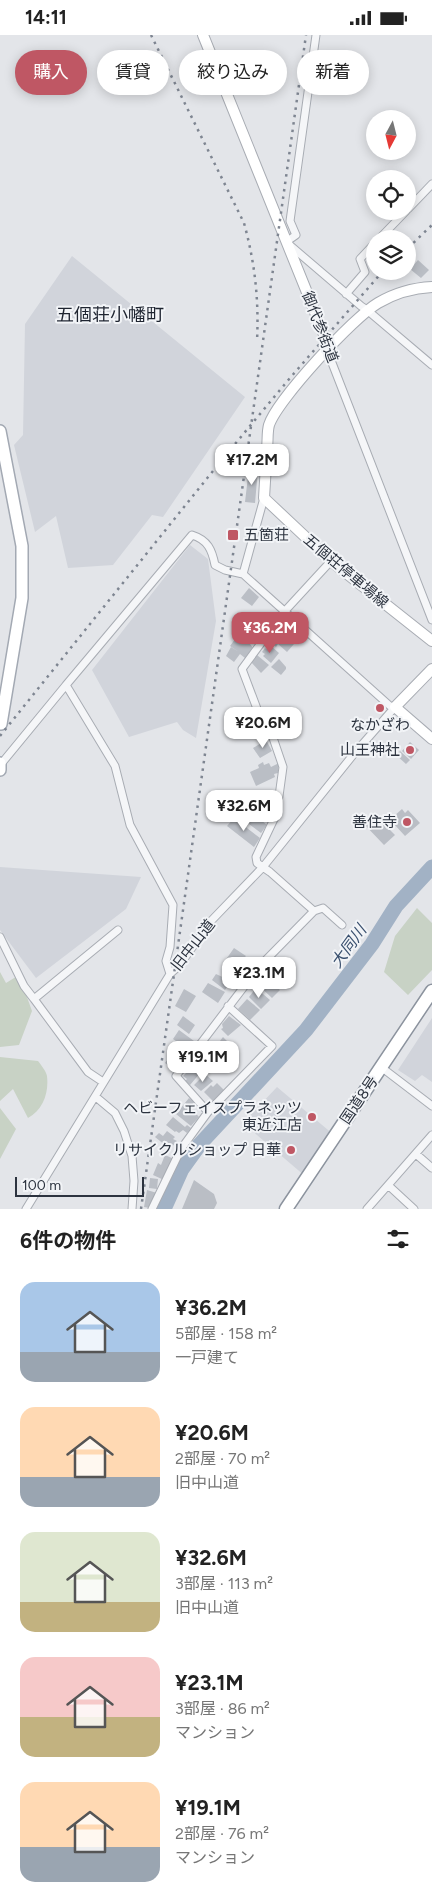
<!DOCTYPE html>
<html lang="ja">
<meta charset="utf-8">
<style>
:root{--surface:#fff;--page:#f6f6f6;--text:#222;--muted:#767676;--accent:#bf5764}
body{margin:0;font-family:Figtree,"Noto Sans JP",sans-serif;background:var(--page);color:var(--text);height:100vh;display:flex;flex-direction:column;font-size:19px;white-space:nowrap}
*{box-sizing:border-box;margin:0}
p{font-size:16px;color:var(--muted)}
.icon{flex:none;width:28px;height:28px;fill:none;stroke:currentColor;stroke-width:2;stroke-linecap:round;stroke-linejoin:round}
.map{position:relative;height:1174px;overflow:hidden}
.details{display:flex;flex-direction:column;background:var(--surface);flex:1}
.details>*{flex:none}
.top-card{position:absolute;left:15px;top:15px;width:402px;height:45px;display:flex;gap:10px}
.needle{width:32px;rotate:187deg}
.tools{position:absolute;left:366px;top:75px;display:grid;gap:10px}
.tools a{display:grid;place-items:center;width:50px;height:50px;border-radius:50%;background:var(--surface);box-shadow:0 2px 12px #0003;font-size:25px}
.scale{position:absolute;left:15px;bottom:12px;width:129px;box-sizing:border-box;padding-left:5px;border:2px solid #2c333f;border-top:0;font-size:14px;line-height:18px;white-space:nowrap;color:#2c333f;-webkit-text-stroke:4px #f2f4f7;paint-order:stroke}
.price{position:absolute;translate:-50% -42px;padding:0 11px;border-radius:10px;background:#fff;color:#222;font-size:16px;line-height:32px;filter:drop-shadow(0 1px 2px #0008)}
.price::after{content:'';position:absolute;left:50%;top:30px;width:15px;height:11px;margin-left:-8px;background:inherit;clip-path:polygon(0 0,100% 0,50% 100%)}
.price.active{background:var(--accent);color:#fff}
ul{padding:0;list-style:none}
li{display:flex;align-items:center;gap:15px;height:125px;padding:0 20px}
li span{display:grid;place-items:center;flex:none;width:140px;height:100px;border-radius:15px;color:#555}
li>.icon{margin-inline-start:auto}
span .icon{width:60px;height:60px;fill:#fffc;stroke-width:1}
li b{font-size:21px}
h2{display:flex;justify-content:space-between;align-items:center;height:60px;padding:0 20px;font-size:21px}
.chip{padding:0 18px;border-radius:22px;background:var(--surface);box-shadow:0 2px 12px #0003;font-size:18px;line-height:45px}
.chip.active{background:var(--accent);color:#fff}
.status{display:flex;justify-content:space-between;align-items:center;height:35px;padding:0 25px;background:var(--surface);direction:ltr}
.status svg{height:14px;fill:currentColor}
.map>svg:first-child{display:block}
.built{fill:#d1d4db}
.green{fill:#c8d2c5}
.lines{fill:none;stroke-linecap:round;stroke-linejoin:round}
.river{stroke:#a2b2c5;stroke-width:15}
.building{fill:#babec5}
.street-casing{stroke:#a8acb3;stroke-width:9}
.secondary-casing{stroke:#a8acb3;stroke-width:12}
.primary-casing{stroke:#a3a9b3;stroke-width:14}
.highway-casing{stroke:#8c939e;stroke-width:15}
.street{stroke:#f5f6f8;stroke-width:7}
.secondary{stroke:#fff;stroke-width:10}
.primary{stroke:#fff;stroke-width:11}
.highway{stroke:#fff;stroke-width:12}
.rail{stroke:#7e8591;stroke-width:2.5;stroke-dasharray:2.5 5;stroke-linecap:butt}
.poi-dot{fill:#bf5764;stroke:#f2f4f7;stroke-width:2}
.labels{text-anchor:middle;stroke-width:4;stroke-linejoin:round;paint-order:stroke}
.street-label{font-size:15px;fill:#2c333f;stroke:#f2f4f7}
.poi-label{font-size:15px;fill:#2c333f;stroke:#f2f4f7;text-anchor:end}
.water-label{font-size:16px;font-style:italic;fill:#3b516f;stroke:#f2f4f7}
.quarter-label{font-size:18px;fill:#1e2430;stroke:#f2f4f7}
</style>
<div class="status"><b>14:11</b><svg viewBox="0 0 49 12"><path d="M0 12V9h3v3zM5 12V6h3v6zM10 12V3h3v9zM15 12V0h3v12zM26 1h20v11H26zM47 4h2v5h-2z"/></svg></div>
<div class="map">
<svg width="432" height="1174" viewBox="0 0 432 1174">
<rect width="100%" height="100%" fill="#e3e5e9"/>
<!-- built -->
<path class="built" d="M72,221L245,362L163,482L152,480L113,530L68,533L56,481L35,497L14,410L23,400L25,289Z
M190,510L208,524L216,586L196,703L183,695L177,687L129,702L92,635Z
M0,832L141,842L126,874L36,943L0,895Z
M432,983V1047L422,1040L415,1046L398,1035Z
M277,1052L334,1100L305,1141L243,1088Z"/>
<!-- green -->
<path class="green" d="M417,873L432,888V935L408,960L384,937L395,901Z
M0,937L6,948L19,940L32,976L19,1010L0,1012Z
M0,1022L38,1026C41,1030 46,1036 47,1041C49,1058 43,1075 28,1083L13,1054L0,1066Z
M0,1073L16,1094L0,1124Z"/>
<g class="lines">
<!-- river -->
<path class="river" d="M164,1174L182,1134L200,1109L306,995L372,909L396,871L432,832"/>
</g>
<!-- building -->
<path class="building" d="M418,225L429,235L421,243L410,234Z
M249,433L258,434L255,468L245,467Z
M249,553L259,562L252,571L241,563Z
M244,579L264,595L257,604L236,588Z
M279,596L294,609L287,617L278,609L276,612L269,606Z
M238,600L247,605L253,613L245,623L240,619L234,627L226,621L231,612L239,617L230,611Z
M271,611L279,618L271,628L263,621L265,619L262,617L265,613L268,615Z
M257,620L269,630L261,638L251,627Z
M279,624L286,632V634L281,640L271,632Z
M248,672L252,685L235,691L231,678Z
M266,705L272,716L260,723L253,713Z
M410,707L419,715L411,724L402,716Z
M400,716L410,725L406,729L396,720Z
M263,727L264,730L269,728L271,732L279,728L278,738L274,739L275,742L256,751L250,737L259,733L258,730Z
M256,763L273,769L270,779L252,773Z
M402,774L405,778L408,775L420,788L405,801L394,789L396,786L393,782Z
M252,778L267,790L261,798L245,786Z
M373,778L395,800L384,810L363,788Z
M234,783L260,803L254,812L227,791Z
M234,913L246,921L245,922L251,927L245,936L227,923Z
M216,939L231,946L225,955L212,945Z
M263,940L280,955L272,963L253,945L257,941L259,944Z
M208,948L225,957L218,968L202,957Z
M256,953L270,965L261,974L249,962Z
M184,954L196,961L186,977L175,971Z
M247,964L260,975L250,985L238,974Z
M183,981L195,990L189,999L177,990Z
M229,981L241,990L228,1001L221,994L223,993L222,989Z
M179,995L194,1006L189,1015L173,1004Z
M223,1002L233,1012L226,1019L217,1010Z
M216,1011L224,1018L216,1027L210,1022L214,1018L211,1015Z
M176,1014L180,1017L179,1019L182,1023L174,1034L165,1028Z
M208,1022L216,1029L209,1039L199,1030L203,1024L205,1026Z
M194,1030L201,1037L190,1050L185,1046L187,1044L183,1041Z
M205,1039L213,1046L201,1056L194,1050Z
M217,1048L224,1055L213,1066L204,1057L211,1050L213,1052Z
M189,1063L194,1067L190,1072L199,1082L191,1091L176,1079Z
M173,1082L185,1092L187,1090L191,1093L187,1098L183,1095L179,1098L176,1096L175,1097L166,1090Z
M167,1096L175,1102L173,1104L177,1106L170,1114L155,1102L159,1098L163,1101Z
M165,1120L174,1124L164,1145L153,1140L158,1128L161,1130Z
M150,1143L158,1144L157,1154L149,1153Z
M194,1145L214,1159L217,1168L214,1174H182Z
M147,1155L157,1158L154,1166H152L150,1173L144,1172Z"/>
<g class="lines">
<!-- street casing -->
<g class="street-casing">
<path id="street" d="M316,0L290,186L296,200L286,207L361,271L367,275L432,330
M408,174L432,149
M379,204L406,176
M346,259L365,237L360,224L375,208
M327,315L432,585
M243,539L264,463
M1,729L66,650L115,731L130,790L173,870L170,912L166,926L170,939
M314,876L323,873L342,890
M0,902L24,951L34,964
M381,1032L432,1071
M103,1047L88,1037L34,964L118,895
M96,1062L115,1078L124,1096L132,1121L134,1146L132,1174
M208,1077L272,1011L228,971
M416,1119L432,1133
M388,1150L414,1174
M26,1174L170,939L179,931L211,886L263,832L353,720L395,672L390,671L243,539L225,535L215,530C212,515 208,505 192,500L66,650
M152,1174L181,1114L208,1077L176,1041L259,932L314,876L270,837L257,828L256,822L274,784L279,761L283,732L271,697L259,679L242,634L284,577L331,526
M367,1174L432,1100"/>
</g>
<!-- secondary casing -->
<g class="secondary-casing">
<path id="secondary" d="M203,0L327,307V315
M432,252C412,253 395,258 378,268C354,282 277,365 269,390C267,397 268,406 267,413C266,430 265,446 264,463L331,526L432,606
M432,634L395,672L432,704"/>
</g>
<!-- primary casing -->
<g class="primary-casing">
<path id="primary" d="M0,396L22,511V563L1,689
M0,728V735"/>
</g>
<!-- highway casing -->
<g class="highway-casing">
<path id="highway" d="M286,1174L432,956"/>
</g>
<!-- street -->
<use href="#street" class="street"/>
<!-- secondary -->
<use href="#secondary" class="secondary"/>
<!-- primary -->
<use href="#primary" class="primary"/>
<!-- highway -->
<use href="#highway" class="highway"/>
<!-- rail -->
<path class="rail" d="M151,0L244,188C255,228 259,265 257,306
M408,213L432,190
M0,701L225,421L290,343L383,236
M141,1174L306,0"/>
</g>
<!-- markers -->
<g class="poi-dot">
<rect x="227" y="494" width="12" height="12" rx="2.5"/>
<circle cx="380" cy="673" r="5"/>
<circle cx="410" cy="715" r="5"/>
<circle cx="407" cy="787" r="5"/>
<circle cx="312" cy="1082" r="5"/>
<circle cx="291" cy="1115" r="5"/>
</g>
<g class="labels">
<!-- street labels -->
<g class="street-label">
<text transform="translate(320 292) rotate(69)" y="5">御代参街道</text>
<text transform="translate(346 536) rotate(40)" y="5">五個荘停車場線</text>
<text transform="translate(193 910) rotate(-52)" y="5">旧中山道</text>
<text transform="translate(359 1065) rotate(-56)" y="5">国道8号</text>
</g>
<!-- poi labels -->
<g class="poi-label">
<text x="244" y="505" text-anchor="start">五箇荘</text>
<text x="380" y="695" text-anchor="middle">なかざわ</text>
<text x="400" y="720">山王神社</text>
<text x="397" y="792">善住寺</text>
<text x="302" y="1078">ヘビーフェイスプラネッツ<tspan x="302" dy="17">東近江店</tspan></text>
<text x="281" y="1120">リサイクルショップ 日華</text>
</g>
<!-- water labels -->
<g class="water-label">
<text transform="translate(348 911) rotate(-54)" y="6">大同川</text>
</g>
<!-- quarter labels -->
<g class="quarter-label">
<text x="110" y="286">五個荘小幡町</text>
</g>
</g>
</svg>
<div class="tools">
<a><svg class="needle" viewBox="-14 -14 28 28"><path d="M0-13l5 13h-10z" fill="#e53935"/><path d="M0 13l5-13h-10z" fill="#767676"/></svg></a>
<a><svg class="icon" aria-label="locate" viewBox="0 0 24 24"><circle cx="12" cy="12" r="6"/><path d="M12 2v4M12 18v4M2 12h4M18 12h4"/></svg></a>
<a><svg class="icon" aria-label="layers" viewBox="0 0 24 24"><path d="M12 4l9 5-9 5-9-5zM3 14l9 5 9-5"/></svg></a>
</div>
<div class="scale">100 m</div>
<b class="price" style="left:252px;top:451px">¥17.2M</b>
<b class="price active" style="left:270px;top:619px">¥36.2M</b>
<b class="price" style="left:263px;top:714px">¥20.6M</b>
<b class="price" style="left:244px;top:797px">¥32.6M</b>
<b class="price" style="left:259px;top:964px">¥23.1M</b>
<b class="price" style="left:203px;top:1048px">¥19.1M</b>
<div class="top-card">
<a class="chip active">購入</a>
<a class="chip">賃貸</a>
<a class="chip">絞り込み</a>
<a class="chip">新着</a>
</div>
</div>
<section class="details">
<h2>6件の物件<svg class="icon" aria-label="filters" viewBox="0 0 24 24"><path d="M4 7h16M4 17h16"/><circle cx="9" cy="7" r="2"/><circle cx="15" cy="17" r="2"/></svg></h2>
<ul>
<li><span style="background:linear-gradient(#a9c7e8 70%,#9aa5b1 0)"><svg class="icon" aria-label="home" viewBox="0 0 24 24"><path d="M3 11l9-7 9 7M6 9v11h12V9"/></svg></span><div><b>¥36.2M</b><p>5部屋 · 158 m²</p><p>一戸建て</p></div></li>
<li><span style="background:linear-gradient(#ffd9b3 70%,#9aa5b1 0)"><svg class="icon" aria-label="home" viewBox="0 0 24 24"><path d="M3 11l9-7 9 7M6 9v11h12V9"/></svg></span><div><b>¥20.6M</b><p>2部屋 · 70 m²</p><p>旧中山道</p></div></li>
<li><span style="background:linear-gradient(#dfe7d0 70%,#c2b280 0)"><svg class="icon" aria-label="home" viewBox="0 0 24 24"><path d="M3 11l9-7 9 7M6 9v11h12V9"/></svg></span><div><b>¥32.6M</b><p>3部屋 · 113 m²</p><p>旧中山道</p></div></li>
<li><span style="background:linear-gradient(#f6c9c9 60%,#c2b280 0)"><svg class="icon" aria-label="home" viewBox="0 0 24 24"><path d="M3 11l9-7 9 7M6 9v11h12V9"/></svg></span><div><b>¥23.1M</b><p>3部屋 · 86 m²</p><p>マンション</p></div></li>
<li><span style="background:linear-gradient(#ffd9b3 65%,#9aa5b1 0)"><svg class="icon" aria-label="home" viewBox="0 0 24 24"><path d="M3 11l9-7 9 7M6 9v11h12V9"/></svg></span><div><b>¥19.1M</b><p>2部屋 · 76 m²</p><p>マンション</p></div></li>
</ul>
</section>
